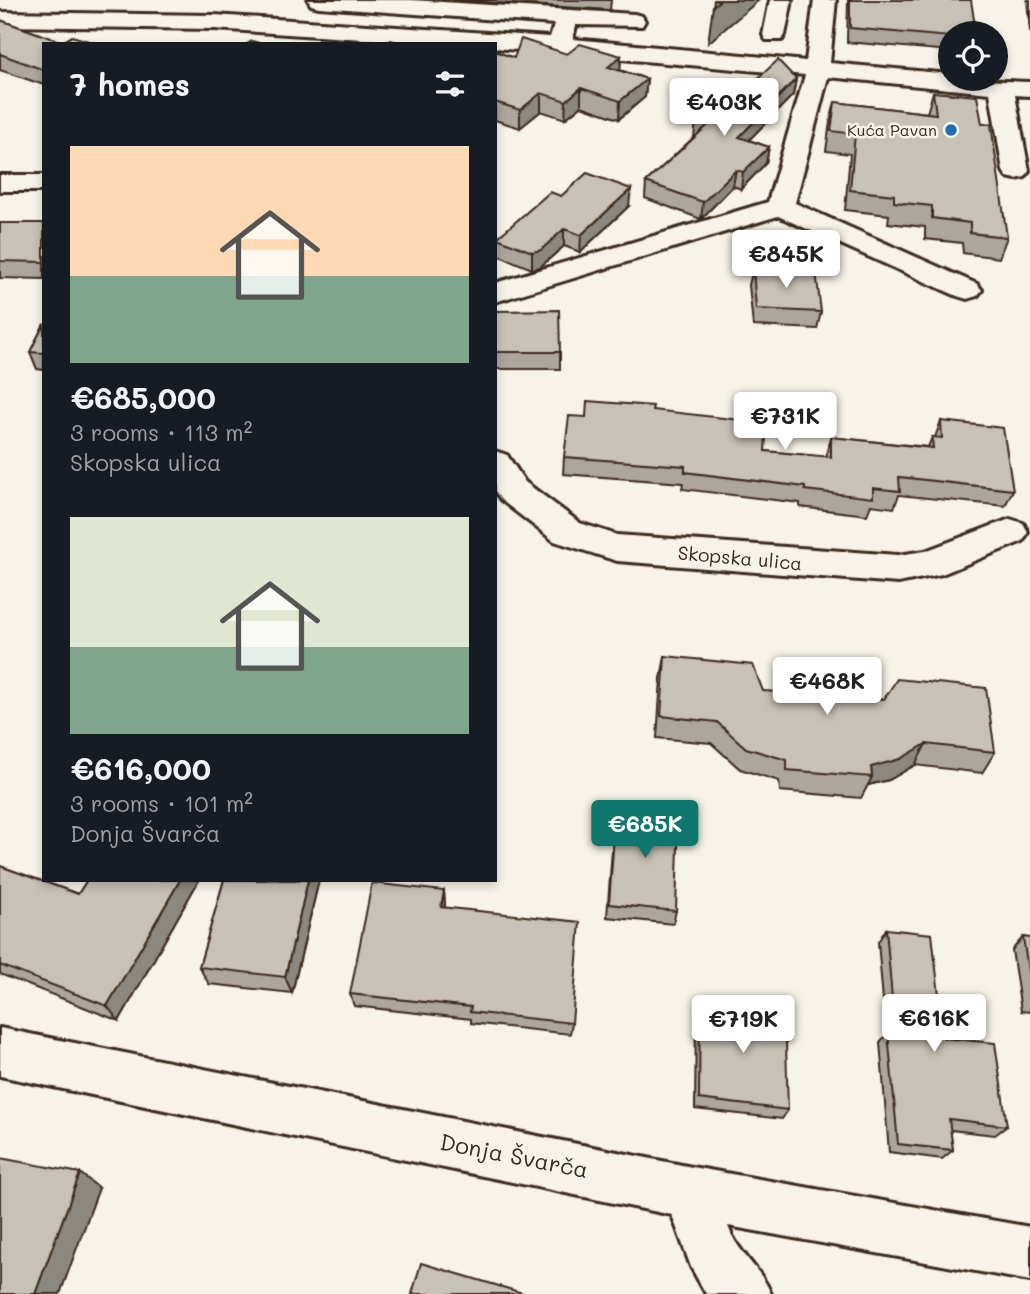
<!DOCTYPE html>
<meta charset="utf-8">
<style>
:root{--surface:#171b24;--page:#20242c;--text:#f1f3f6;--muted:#9ea1a6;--accent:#0f766e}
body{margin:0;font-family:Mali,sans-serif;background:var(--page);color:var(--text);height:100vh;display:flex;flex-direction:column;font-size:26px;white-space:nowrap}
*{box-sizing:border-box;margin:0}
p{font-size:23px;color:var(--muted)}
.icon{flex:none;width:38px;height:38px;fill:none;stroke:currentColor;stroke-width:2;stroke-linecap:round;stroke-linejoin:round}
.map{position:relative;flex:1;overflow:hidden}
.sheet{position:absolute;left:42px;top:42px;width:455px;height:840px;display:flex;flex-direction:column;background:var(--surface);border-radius:0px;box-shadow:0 4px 10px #0003}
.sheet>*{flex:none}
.controls{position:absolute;left:938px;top:21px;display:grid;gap:14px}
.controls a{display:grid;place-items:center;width:70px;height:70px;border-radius:50%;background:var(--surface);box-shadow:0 4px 10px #0003;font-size:35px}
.price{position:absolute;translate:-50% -60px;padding:0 16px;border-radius:7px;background:#fff;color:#222;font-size:23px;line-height:46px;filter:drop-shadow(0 2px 4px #0008)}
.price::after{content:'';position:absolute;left:50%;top:42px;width:21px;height:16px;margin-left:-10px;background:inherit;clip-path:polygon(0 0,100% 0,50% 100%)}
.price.current{background:var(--accent);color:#fff}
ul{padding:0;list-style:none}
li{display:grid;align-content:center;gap:14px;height:371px;padding:0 28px}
li span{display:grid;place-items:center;height:217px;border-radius:0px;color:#555}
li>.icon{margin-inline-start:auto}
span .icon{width:126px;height:126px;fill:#fffc;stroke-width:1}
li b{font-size:30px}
h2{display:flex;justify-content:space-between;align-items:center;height:84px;padding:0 28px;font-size:30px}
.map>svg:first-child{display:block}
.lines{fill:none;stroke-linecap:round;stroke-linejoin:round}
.minor-casing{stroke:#3b2a1e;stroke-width:6}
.minor{fill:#f7f3e8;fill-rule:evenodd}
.wall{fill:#aca69d;stroke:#3b2a1e;stroke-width:2}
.shaded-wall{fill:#8c877f;stroke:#3b2a1e;stroke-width:2}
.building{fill:#c8c1b6;stroke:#3b2a1e;stroke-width:2}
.poi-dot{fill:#1f6fb2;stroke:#f7f3e8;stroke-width:2.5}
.labels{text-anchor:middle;stroke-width:5;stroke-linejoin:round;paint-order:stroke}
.far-poi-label{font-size:16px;fill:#3b2a1e;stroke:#f7f3e8;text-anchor:end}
.street-label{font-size:19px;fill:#3b2a1e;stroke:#f7f3e8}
.near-street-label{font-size:23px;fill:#3b2a1e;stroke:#f7f3e8}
</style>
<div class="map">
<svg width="1030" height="1294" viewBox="0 0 1030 1294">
<rect width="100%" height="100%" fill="#f7f3e8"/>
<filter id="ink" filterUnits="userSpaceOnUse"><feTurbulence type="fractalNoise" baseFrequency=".0143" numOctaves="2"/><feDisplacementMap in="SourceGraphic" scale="14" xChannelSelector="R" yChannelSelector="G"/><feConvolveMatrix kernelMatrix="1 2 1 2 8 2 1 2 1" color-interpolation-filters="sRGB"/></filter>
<g filter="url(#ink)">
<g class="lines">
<!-- minor casing -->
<g class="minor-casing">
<path id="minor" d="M308,0H411L634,14L642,16L645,21L642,26L576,25L573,39L806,61L814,0H836L830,63L950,74V79L1030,82V96L1015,95L1029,171L1025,177L1016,179L1007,177L1003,171L990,93L828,77L795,203L977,284L982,290L977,296L967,299L957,296L778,216L495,302V283L768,202L805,75L495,48V44H438L214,29L0,26V12L214,15L550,37L554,24L319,7L311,5Z
M770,0H792L785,35L782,40H766L763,35Z
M0,175H44V191H0Z
M495,451L507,455L525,482L580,523L617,535L898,555L925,551L1010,519L1023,523L1028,532L1023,541L942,574L898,583L617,561L554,541L501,500L495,491Z
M0,1028L692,1167L1030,1227V1281L728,1226C737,1253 761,1268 771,1294H706L691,1267L672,1215L0,1076Z"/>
</g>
<!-- minor -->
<use href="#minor" class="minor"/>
</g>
<!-- wall -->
<path class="wall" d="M453,0H611L610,10Z
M848,0H971L950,33V51L847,42Z
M1027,0H1030V32Z
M0,20L62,42L99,44H44V85L0,70Z
M495,51L514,58L567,54L621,56L620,70L647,79L645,97L619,119L581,106L565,119L541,111L520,128L495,120Z
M796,79L793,95L749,140L769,147L766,163L741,189L733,186L701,219L645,198L646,182L694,137L696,122L754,82Z
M933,92L982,124L1007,237L999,258L963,253L962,243L925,239V227L888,223L889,215L845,210L850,154L826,151L830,122L835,102L927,113Z
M561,196L629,206L580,252L564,246L540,267L532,269L497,255V238Z
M0,223H44V279L0,278Z
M753,268L821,312L817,329L753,326L749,285Z
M495,311L560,352V369H495Z
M44,324V370L37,369L30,352Z
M652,410L765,451L826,457L831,437L928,447L932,437H935L941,421L1013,490L1005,506L899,495L894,508L871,505L867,515L800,507V503L682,489L683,483L563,474L564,457L586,417Z
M665,656L763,691L995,752L982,773L915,765L889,780L868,785L861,798L780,791L779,781L740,769L711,743L657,738L661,678Z
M616,808L676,911L673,924L607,917L614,822Z
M0,866L78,894L87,880H199L119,1021L0,974Z
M224,880H319L292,993L209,984L199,967Z
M444,891L445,908L572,1023L570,1034L471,1023V1019L354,1006L350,994Z
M886,929L944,1038L1007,1126L995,1135L950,1130L953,1150L942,1159L889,1152L880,1042L886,1035L878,942Z
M1023,937L1030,938V1012L1021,1011L1012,950Z
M700,1000L788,1110L782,1119L695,1109L696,1012Z"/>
<!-- shaded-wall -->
<path class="shaded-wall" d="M720,0H759L708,43L713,6Z
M621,56L620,74L608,67Z
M647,79L645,97L619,119L620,101Z
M796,79L793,95L736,153L739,137Z
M581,88V106L565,119L566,101Z
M541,93V111L520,128V110Z
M769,147L766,163L741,189L743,172Z
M736,170L733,186L701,219L703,202Z
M631,189L629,206L580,252L581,235Z
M564,229V246L540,267L532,269V252Z
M926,744L915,765L889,780L868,785L872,777L871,767Z
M180,880H199L119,1021L107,1006Z
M308,880H319L292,993L285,977Z
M444,891L445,904L443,920L441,907Z
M80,1173L99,1188L60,1294H35Z"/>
<!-- building -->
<path class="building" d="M714,0H720L713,6Z
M850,0H971L976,33H950V37L850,28Z
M0,20L62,42L72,36L99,44H44V70L0,54Z
M521,39L567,54L580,44L621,56L608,67L647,79L620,101L581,88L566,101L541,93L520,110L495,102V51L514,58Z
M391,40L403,44H384Z
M252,41L262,44H247Z
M778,60L796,79L739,137L769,147L743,172L736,170L703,202L646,182L708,125L696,122L741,79L754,82Z
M933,92L977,96L982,124H991L1007,237L970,233V223L932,218V206L894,202V195L850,190L855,134L831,131L835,102L936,114Z
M587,173L631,189L581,235L564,229L541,250L532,252L497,238L550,192L561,196Z
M0,223H44V262L0,261Z
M753,268L816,271L821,312L756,309Z
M559,310L560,352H495V311Z
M44,324V353L30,352Z
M587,401L653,406L652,410L767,423L765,451L831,457V437L933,448L932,437L942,438L941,421L1003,428L1013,490L899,477L900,491L873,488V498L805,490V487L685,472V466L564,457L569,416L586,417Z
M665,656L753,665L763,691L884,699L897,679L986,688L995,752L926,744L900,759L871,767L872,777L787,770V760L746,748L717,722L661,716Z
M616,808L679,814L676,911L609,904Z
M0,866L78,894L87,880H180L107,1006L0,965Z
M224,880H308L285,977L199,967Z
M372,883L444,891L441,907L580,922L572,1023L470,1012L471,1007L350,994Z
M886,929L932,934L944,1038L995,1043L1007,1126L949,1119L953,1150L898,1144L888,1032H895Z
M1023,937L1030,938V984Z
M700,1000L785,1009L788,1110L699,1099Z
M0,1158L80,1173L35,1294H0Z
M421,1263L526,1294H412Z"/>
</g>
<!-- markers -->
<circle class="poi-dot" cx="951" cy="130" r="7"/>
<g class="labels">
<!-- far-poi labels -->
<g class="far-poi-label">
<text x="937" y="136">Kuća Pavan</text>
</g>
<!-- street labels -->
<g class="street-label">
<text transform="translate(740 558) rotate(5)" y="7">Skopska ulica</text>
</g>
<!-- near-street labels -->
<g class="near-street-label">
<text transform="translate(514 1156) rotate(11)" y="8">Donja Švarča</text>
</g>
</g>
</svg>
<div class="controls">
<a><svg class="icon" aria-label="locate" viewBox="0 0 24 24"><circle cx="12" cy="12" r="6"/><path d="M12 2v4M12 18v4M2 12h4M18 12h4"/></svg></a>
</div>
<b class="price" style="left:724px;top:138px">€403K</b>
<b class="price" style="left:786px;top:290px">€845K</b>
<b class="price" style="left:785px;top:452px">€731K</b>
<b class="price" style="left:827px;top:717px">€468K</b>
<b class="price current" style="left:645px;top:860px">€685K</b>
<b class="price" style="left:934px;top:1054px">€616K</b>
<b class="price" style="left:743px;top:1055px">€719K</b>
<section class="sheet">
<h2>7 homes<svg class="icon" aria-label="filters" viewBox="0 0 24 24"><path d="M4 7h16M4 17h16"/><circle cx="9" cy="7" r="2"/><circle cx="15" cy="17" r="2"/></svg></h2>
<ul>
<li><span style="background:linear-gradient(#ffd9b3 60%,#7fa58c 0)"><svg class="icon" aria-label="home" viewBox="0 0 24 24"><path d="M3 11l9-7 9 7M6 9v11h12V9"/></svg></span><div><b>€685,000</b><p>3 rooms · 113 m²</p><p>Skopska ulica</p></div></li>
<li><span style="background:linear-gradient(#dfe7d0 60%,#7fa58c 0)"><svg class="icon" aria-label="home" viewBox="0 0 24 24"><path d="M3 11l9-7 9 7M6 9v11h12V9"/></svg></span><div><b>€616,000</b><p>3 rooms · 101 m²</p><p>Donja Švarča</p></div></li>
</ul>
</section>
</div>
